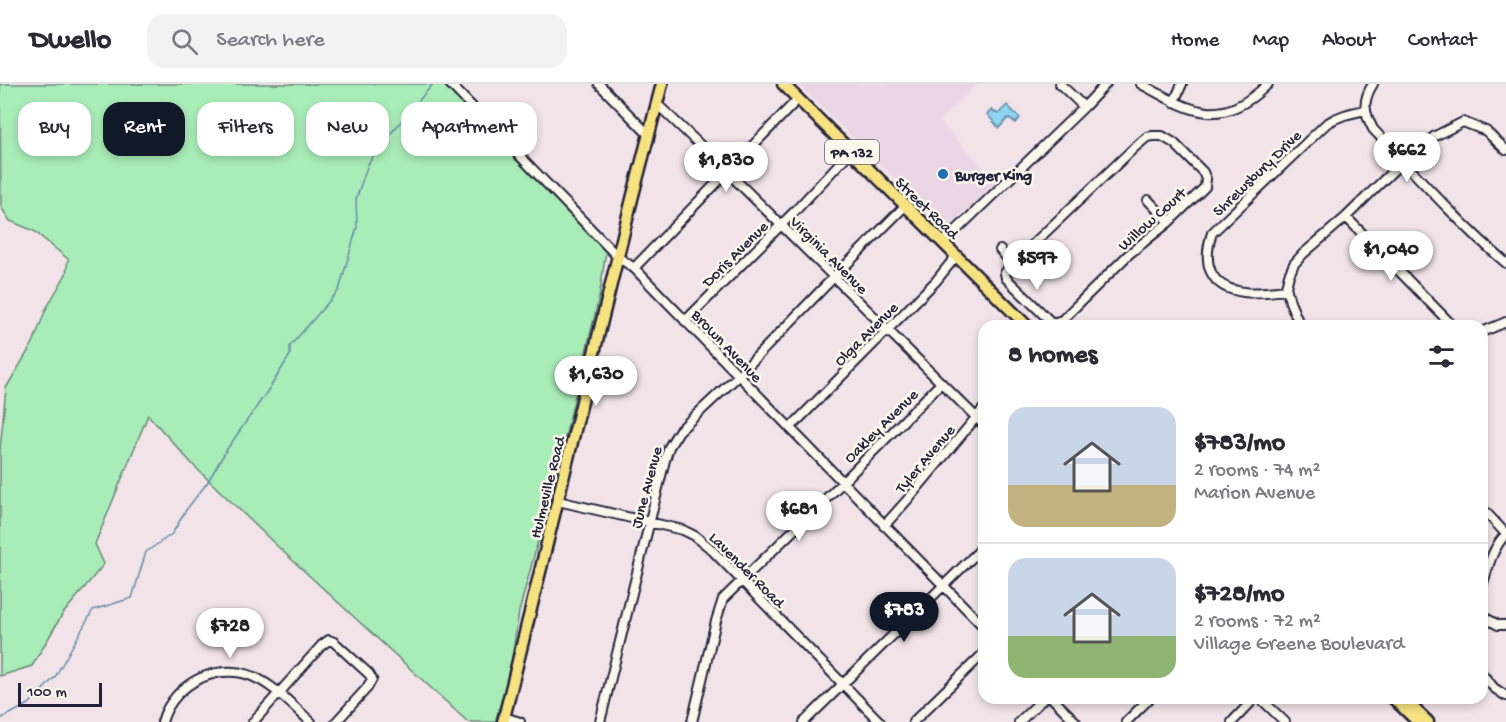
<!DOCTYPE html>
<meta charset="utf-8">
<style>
:root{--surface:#fff;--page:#f2f2f3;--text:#2b2b33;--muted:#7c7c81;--line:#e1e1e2;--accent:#111827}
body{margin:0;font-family:"Gochi Hand",sans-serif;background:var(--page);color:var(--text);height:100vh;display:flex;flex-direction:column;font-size:22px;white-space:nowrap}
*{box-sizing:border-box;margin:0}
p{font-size:20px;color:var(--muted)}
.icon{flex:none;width:33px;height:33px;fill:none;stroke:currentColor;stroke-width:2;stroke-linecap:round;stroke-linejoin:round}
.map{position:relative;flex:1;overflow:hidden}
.drawer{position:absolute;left:978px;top:236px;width:510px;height:384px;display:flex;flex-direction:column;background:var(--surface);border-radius:18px;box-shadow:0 3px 9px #0003}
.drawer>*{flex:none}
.banner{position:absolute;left:18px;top:18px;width:570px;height:54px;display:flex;gap:12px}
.scale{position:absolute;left:18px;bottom:15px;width:84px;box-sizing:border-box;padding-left:6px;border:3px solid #22223b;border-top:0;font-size:16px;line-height:21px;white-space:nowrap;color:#22223b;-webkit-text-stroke:4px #fbf7ec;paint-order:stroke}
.price{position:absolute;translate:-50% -51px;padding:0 14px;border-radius:21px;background:#fff;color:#222;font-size:20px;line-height:39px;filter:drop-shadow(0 2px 3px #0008)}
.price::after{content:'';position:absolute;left:50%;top:36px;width:18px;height:14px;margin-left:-9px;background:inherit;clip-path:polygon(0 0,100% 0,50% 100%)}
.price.active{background:var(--accent);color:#fff}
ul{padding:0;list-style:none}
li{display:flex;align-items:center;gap:18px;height:150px;padding:0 30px}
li+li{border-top:2px solid var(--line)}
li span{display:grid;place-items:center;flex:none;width:168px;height:120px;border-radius:18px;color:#555}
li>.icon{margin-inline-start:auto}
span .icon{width:72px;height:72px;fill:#fffc;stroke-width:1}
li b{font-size:26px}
h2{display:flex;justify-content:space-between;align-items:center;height:72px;padding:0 30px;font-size:26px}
.pill{padding:0 21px;border-radius:18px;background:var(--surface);box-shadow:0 3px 9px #0003;font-size:21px;line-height:54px}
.pill.active{background:var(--accent);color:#fff}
header{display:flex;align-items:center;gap:36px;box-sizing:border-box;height:84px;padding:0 30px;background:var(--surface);border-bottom:2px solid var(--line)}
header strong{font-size:28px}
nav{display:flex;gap:33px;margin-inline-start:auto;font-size:21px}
.search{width:420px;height:54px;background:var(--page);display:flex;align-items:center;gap:15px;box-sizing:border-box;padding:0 21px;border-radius:18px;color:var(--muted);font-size:22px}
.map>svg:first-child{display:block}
.built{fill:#ead5e5}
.green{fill:#a8ecb7;stroke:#658779;stroke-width:1.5}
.water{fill:#8fd4f0;stroke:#638da8;stroke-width:1.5}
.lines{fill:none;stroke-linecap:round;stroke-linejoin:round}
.stream{stroke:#638da8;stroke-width:1.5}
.minor-casing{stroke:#22223b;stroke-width:12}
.major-casing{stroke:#22223b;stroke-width:15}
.minor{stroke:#fbf7ec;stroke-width:8}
.major{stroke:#f6e281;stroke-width:10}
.poi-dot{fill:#1f6fb2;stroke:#fbf7ec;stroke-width:2}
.labels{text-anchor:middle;stroke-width:5;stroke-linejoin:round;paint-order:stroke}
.shield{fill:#fbf7ec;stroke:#636270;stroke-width:1.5}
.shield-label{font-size:15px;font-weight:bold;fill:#22223b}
.street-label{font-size:16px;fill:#22223b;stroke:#fbf7ec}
.poi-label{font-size:16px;font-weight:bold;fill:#22223b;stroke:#fbf7ec;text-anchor:start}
</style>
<header>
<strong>Dwello</strong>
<div class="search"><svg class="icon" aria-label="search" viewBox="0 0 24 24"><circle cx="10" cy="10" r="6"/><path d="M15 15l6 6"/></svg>Search here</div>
<nav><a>Home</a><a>Map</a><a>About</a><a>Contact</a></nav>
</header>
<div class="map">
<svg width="1506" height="638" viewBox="0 0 1506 638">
<rect width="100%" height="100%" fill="#f1e3e8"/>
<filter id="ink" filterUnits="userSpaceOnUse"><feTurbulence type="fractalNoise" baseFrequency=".0167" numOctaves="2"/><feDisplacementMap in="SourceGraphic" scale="12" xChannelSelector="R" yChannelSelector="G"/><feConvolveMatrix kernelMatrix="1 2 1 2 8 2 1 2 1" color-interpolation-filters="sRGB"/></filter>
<g filter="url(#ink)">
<!-- built -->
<path class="built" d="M798,0H978L939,36L996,98L948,144H942L927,128L919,115L893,92Z"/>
<!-- green -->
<path class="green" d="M0,0H443L606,167L599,214L557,386L519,528L509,592L495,638H468L276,461L195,383L148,331L95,460L104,480L62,531L32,582L0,592V366L6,304L33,259L46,225L66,190L68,175L34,147L10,137L1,123Z"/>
<!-- water -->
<path class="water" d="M1007,21L1020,34L1016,39L1008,34L999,44L987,30L991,26L998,30Z"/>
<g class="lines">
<!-- stream -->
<path class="stream" d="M0,635L29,620L55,593L93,526L132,514L146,468L172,450L186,426L207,399L227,365L271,302L290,271V262L339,206L357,143L356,115L368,80L381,61L433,0"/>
<!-- minor casing -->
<g class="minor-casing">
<path id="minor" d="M450,0L618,173L634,184L984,543
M599,0L648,50
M1060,0L1084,23
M1141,0C1192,28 1220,46 1268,0
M1373,0C1362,17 1364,28 1373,45C1416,91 1458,138 1506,179
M1174,18L1182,0
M657,20L698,59L984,341
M1153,52H1162L1174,59L1203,88L1206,95L1205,103L1169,138L1129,170L1062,236L1056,238H1051L1006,194L1005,189L1009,183L1134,64L1147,53Z
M1148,116L1169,138
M1346,133L1453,242
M944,158L1084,23L1106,0
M1000,166L1012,179
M634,184L798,15
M1287,206C1273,207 1258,210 1244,208C1209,204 1202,179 1212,149L1326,40C1339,31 1351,29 1366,26
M685,237L797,125L851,67
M1300,242L1290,218L1286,203L1289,191L1294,180L1303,170L1346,133L1403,77L1435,52L1463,38L1486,47L1506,66
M1482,248L1506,238
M790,344L936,197L957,171
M558,417L683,446L695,452L709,463L880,638
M1482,424L1506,450
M884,442L909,414L984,324
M1482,502C1489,482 1491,466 1506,450
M1482,532L1498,541H1506
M1482,590L1494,604L1506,612
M1052,614L1076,638
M1260,614L1285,638
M504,633L520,638
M162,638C173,598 223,574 260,596C279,606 295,624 311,638
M253,638L322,561L329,556L334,558L369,590L372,595L367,604L336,638
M600,638L665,376L669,363L679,347L739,291L834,193L905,122
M692,638L716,537L723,515L843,398L941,299
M804,638L984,462
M913,638L984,569
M1019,638L1044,614
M1126,638L1150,614
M1232,638L1255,614"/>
</g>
<!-- major casing -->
<g class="major-casing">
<path id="major" d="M783,0L1027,242
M1393,614L1418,638
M1403,614L1428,638
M503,638L632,115L662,0"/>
</g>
<!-- minor -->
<use href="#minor" class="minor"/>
<!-- major -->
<use href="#major" class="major"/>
</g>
</g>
<!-- markers -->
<circle class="poi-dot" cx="943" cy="90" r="6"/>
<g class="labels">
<!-- shield labels -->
<rect class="shield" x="825" y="56" width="54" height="24" rx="4.5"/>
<g class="shield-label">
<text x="852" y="73">PA 132</text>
</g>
<!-- street labels -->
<g class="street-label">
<text transform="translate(1256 88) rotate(-44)" y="6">Shrewsbury Drive</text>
<text transform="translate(928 123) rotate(44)" y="6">Street Road</text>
<text transform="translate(1151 134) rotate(-42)" y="6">Willow Court</text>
<text transform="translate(734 169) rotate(-45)" y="6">Doris Avenue</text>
<text transform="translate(830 170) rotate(45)" y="6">Virginia Avenue</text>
<text transform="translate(865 249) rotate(-45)" y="6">Olga Avenue</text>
<text transform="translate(728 261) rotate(46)" y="6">Brown Avenue</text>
<text transform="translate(880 341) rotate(-45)" y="6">Oakley Avenue</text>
<text transform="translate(924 374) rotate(-50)" y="6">Tyler Avenue</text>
<text transform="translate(546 403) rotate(-76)" y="6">Hulmeville Road</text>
<text transform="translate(645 403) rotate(-75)" y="6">June Avenue</text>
<text transform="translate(748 485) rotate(45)" y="6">Lavender Road</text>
</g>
<!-- poi labels -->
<g class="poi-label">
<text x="955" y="96">Burger King</text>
</g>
</g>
</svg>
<div class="scale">100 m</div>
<b class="price" style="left:1407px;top:99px">$662</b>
<b class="price" style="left:726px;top:109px">$1,830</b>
<b class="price" style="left:1391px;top:198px">$1,040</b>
<b class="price" style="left:1037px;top:207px">$597</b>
<b class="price" style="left:596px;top:323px">$1,630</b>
<b class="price" style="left:799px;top:458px">$681</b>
<b class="price active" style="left:904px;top:559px">$783</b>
<b class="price" style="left:230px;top:575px">$728</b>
<div class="banner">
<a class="pill">Buy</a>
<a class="pill active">Rent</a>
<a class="pill">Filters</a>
<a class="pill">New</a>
<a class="pill">Apartment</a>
</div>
<section class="drawer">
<h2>8 homes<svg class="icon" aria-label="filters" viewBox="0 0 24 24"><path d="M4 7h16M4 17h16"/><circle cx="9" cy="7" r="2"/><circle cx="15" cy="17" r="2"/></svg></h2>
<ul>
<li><span style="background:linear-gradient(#c9d6e8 65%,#c2b280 0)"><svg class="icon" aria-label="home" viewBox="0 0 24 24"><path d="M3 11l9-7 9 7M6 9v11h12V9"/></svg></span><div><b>$783/mo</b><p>2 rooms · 74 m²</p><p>Marion Avenue</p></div></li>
<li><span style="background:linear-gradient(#c9d6e8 65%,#8fb573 0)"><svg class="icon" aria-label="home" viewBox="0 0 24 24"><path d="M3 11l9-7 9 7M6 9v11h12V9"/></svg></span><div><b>$728/mo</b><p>2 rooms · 72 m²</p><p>Village Greene Boulevard</p></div></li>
</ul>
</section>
</div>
